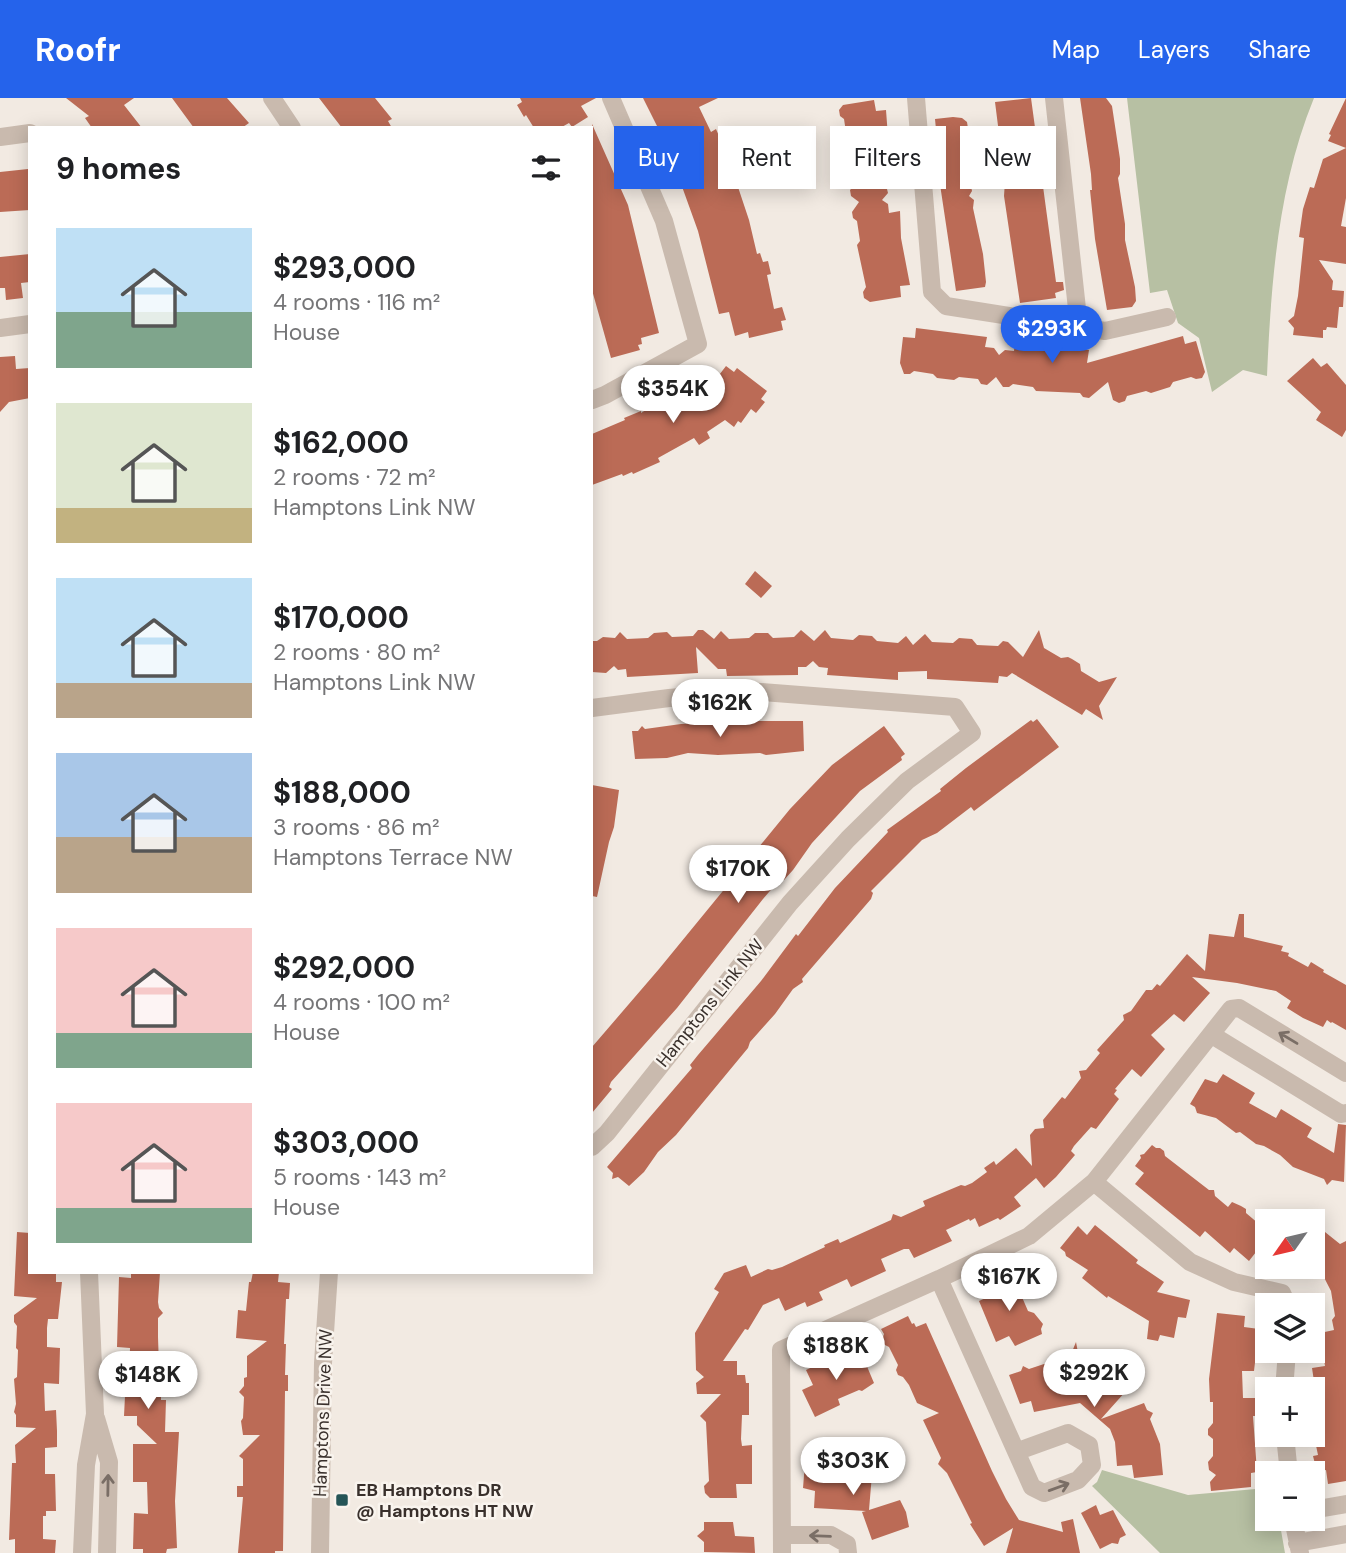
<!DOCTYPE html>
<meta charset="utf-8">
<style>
:root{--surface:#fff;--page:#f2f2f2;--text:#202124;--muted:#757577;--accent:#2563eb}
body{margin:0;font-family:"DM Sans",sans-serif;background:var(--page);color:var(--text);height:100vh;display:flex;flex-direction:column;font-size:26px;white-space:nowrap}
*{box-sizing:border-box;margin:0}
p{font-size:23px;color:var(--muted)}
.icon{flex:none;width:38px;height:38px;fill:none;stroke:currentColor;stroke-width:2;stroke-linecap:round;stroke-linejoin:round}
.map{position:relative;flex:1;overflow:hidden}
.side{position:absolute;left:28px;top:28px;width:565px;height:1148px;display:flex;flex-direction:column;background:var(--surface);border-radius:0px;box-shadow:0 4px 18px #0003}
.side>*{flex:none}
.hud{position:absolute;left:614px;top:28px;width:626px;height:63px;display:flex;gap:14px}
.needle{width:46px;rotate:236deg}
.controls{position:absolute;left:1255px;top:1111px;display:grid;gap:14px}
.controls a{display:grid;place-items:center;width:70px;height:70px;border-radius:0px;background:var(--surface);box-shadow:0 4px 18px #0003;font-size:35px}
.price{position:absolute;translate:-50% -60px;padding:0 16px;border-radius:24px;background:#fff;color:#222;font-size:23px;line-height:46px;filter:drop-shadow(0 2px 4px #0008)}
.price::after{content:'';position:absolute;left:50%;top:42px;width:21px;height:16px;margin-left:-10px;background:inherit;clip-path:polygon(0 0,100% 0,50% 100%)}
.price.on{background:var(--accent);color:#fff}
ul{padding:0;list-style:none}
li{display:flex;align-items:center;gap:21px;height:175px;padding:0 28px}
li span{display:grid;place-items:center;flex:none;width:196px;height:140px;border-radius:0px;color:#555}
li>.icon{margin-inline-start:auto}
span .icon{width:84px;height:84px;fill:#fffc;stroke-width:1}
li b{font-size:30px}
h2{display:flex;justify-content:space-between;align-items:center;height:84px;padding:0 28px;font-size:30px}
.tag{padding:0 24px;border-radius:0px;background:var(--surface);box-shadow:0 4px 18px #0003;font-size:24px;line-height:63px}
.tag.on{background:var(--accent);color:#fff}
header{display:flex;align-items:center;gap:42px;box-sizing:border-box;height:98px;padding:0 35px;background:var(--accent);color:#fff}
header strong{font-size:33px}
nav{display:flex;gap:38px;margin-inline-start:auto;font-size:24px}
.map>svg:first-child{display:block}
.green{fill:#b7c0a3}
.building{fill:#bb6b56}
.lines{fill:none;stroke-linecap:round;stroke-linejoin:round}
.minor{stroke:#c9baae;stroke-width:18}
.oneway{stroke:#7a6e66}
.poi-dot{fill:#255557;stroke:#f9f4ee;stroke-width:2.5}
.labels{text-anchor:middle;stroke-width:5;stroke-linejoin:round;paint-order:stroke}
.street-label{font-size:18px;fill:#39302c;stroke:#f9f4ee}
.poi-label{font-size:18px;font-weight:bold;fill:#39302c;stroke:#f9f4ee;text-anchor:start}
</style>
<header>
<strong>Roofr</strong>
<nav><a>Map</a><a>Layers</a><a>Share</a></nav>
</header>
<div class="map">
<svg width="1346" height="1455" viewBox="0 0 1346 1455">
<rect width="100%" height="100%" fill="#f2eae2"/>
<!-- green -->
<path class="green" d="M1127,0H1314C1278,87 1271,185 1267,278L1243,272L1212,294L1199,240L1178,225L1167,192L1150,195Z
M1102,1372L1188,1397L1267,1390V1421H1279L1285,1455H1160L1092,1388L1097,1384Z"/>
<!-- building -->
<path class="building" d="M66,0H134L124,7L142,30H92L85,20L89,18Z
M172,0H227L249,25L242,30H194Z
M319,0H375L392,21L388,23L392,30H342Z
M520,0H596L581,8L588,19L572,29L569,25L560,30H534L526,17L524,19L517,7L522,4Z
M643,0H718L699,9L711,34L716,31L728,59L722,62L732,85L736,83L749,122L757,156L760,155L763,164L768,163L771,176L767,177L774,211L782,209L786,222L781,223L783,232L749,240L748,234L735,238L729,214L719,216L698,133L680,83L666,46Z
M1031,0L1056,184H1063L1064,192L1055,195L1056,200L1020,205L1004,98L1005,83L995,4Z
M1080,0H1106L1112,8L1120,61V76L1118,80L1125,126V142L1135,189L1136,203L1132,209L1107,212L1095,141L1090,92H1092L1091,76Z
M1346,0V50L1328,43L1331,37L1329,36Z
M874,2L876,13L886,12L888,39L897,85L886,87L888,95L882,102L888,106L889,115L900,113L901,140L910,187L900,188L901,199L870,204L864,200L863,194L866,189L857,147L860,143L857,123L853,120L852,114L859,104L851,98L850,92L854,88L850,68L847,65L844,45L847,41L844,21L840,18L839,12L843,7Z
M953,19L962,20L967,24L970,43L967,48L971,57L970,62L966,63L972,93L969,98L974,102L973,110L983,156L986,184L985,189L956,193L938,73H940L935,21Z
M592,26L628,107L659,235L641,240L642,246L638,247L640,252L611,260L592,192Z
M1346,50V100L1341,128L1346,129V166L1319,162L1333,183L1332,192L1344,193L1343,209H1339L1337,230L1327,229L1326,232H1323V240L1293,237L1294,230L1288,223L1294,218L1298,198L1304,140L1299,139L1303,111L1310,89L1314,90L1323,61Z
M28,71L30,112L0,114V74Z
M30,156V184L21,185L23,200L6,202L5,190H0V159Z
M916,230L987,239L985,249L994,250L999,257L1005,252L1014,253L1015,244L1089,252L1087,265L1183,238L1185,246L1196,243L1205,274L1202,280L1196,281L1191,279L1173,284L1170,289L1151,295L1146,293L1127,298L1125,303L1119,305L1113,302L1108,284L1089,300L1083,299L1080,295L1036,293L1033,289L1013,286L1009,289H1003L996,279L987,287L981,286L978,281L959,279L954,282L937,280L933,276L914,273L910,276H904L900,265L903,239L915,240Z
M15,258L16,271L30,270V300L9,304L0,314V259Z
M1313,260L1321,269L1327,265L1346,287V332L1342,339L1316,322L1321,314L1287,283Z
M726,268L734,274L737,270L767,293L761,301L765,304L756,315L751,311L741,325L738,323L734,329L725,322L707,334L710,340L699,347L694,340L658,360L660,364L633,376L632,374L623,378L622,376L592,387V336L625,322L624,320L641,313V315L665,300L667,303L684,292L691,303L708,281L713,285Z
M755,473L772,488L761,500L745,486Z
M698,532H703L714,541L721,533L729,541L749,540L755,535H768L773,540L794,539L801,532L814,543L825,532L831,540L853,542L859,537L872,538L877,543L898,545L906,538L913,547L925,536L932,544L953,545L959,540L972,541L977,547L998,548L1003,543L1008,544L1023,559L1039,532L1044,550L1061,560L1068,559L1072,561L1080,566L1081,573L1099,584L1117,579L1099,608L1103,622L1086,611L1082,617L1012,575L1007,579L999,578L998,585L927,581V573L898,574V582L827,577L828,570L819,569L813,563L806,569H798V577L727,578L726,571H718L696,549L698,575L627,579L626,571L618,572L614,568L606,575L592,574V543H597L603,539L615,540L620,534L627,541L648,540L654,535L667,534L672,539L693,538Z
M1037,621L1059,649L974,713L971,709L937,735L922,742L871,793L873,795L871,801L802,881L803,884L793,891L775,916L750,944L748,950L676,1037L658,1054L644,1074L629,1088L618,1079L612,1081L613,1075L607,1069L692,970L690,967L698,957L761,883L796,836L798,838L835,790L888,734L887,732L941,693L940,691L966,670L1031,622L1033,624Z
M739,623H803L804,653L766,657L760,655L718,657L688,655L667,660L635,661L632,633H638L642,628L645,631L681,626Z
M884,628L905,656L901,659L902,662L860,693L812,745L793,772L784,782L781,780L763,801L677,910L611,984L609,989L612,991L592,1015V949L659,871L790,711L832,667Z
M592,687L619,692L614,729L609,744L597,799L592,798Z
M1239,816H1244V839L1283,848L1281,853L1289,855L1288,858L1308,869L1311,864L1324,872L1323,874L1346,887V932L1332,924L1331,925L1327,922L1323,929L1303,920L1287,910L1291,903L1276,893L1237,885L1192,879L1210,895L1184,924L1174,916L1151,937L1165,951L1141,979L1132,971L1115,991L1117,992L1114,996L1119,1001L1096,1031L1091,1029L1074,1048L1071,1053L1075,1057L1056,1079L1044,1090L1036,1080L1014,1099L1021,1108L1000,1122L998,1120L979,1129L975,1120L970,1123L969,1121L946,1132L952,1143L914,1160L909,1151H904L881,1161L886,1173L851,1189L847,1181L819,1194L823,1202L807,1209L805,1204L785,1213L779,1200L763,1207L748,1232L745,1231L723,1263H737V1277H745L746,1285H749V1317H742L741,1341L742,1348L752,1347V1386H736L737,1400H710L705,1395L704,1388L709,1383L706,1324L700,1318L721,1296H697L696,1285L704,1279L696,1272L695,1235L719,1194L714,1191L724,1175L746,1167L751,1179L768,1171L772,1172L782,1169L825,1149L824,1147L838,1141L840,1145L891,1122L893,1116L901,1119L925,1108L923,1103L961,1087L965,1088L972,1085L987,1074L984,1070L994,1063L996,1067L1016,1050L1032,1068L1030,1037L1035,1031L1044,1030L1043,1022L1062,999L1065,1001L1081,980L1079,973L1086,972L1100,955L1097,952L1124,922L1123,917L1131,913L1146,892H1152L1157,886L1160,888L1187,856L1205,873L1209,836L1234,839Z
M1223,976L1255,995L1249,1005L1276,1020L1281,1011L1312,1030L1307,1039L1334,1055L1338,1026L1346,1027L1344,1084L1332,1082L1327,1087L1324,1081L1293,1069L1280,1057L1264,1048L1256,1046L1240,1034L1236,1035L1216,1020L1197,1015L1195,1009L1190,1006L1205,981L1217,985Z
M1152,1047L1156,1050H1160L1164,1053L1165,1058L1209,1092H1214L1215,1098L1228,1109L1232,1104L1241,1108L1246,1111V1115L1259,1126L1267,1117V1159L1260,1154L1259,1156L1256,1154L1249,1163L1234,1150L1230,1155L1205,1133L1200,1139L1135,1086L1144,1075L1135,1068L1141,1060L1140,1057L1144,1056Z
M1320,1125L1324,1129L1325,1134L1340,1146L1346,1143V1383L1328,1386L1326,1372L1317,1374L1313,1358L1318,1357L1314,1338L1324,1336L1319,1306L1315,1307L1311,1290H1315L1312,1270L1325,1268L1320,1235L1334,1232L1332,1222L1335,1218L1331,1193L1312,1156V1126Z
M1095,1127L1138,1162L1136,1165L1164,1184L1157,1194L1190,1202L1186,1220L1178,1219L1174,1240L1160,1237L1158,1243L1147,1241L1149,1223L1108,1198L1107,1200L1082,1180L1088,1172L1066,1158L1065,1154L1060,1150L1078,1128L1087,1137Z
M17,1134L30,1135V1174H56V1184H62L58,1221H48L47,1230V1249L60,1250L59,1286L44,1285L45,1313L56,1312L57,1333V1349L45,1350V1376H55L56,1413H46V1418H43V1441L56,1442L55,1455H15V1441L9,1442L12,1365H16L15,1347L36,1330L16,1329V1317L14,1314L16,1306L14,1281L17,1279L18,1252L16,1250L17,1228L14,1224V1217L37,1200L14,1198Z
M131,1174H160L158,1204L159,1210L163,1215L158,1220V1239L159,1269H161V1302H166L165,1334H179L175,1403L177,1450L167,1451L166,1455H143V1451H133L134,1415L148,1416L147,1384H133V1346H157L137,1327V1318H124L125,1298L119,1297V1280H129L130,1250L117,1249L119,1179L131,1180Z
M253,1174H279L278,1184L290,1185L289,1201H286L284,1246H286L285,1277H288V1293H285L283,1453H275V1455H238L243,1399H237V1388H243V1361L239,1358L260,1337H243L241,1323L243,1320L244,1299L239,1294L244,1288V1280L247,1279V1258L267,1243L236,1240L238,1212L246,1213L249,1184H251Z
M1012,1176L1028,1213L1034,1215L1043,1226L1041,1231L1042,1236L1015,1248L1009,1238L996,1244L979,1203L990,1198L985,1188Z
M1217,1215L1245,1218L1244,1229L1259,1231L1254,1273H1242L1243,1300H1256V1318H1253L1257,1374L1251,1375V1389L1211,1393L1210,1384L1216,1377L1209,1372L1208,1364L1213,1358V1341L1208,1337V1331L1213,1325V1304H1210L1209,1281Z
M908,1218L912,1226L914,1225L916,1229L926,1225L992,1373L1006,1401L1019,1422L1063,1434L1061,1424L1073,1421L1080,1455H1006L1013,1430L984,1448L970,1426L972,1425L947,1375L938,1366L941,1360L923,1322L939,1315L917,1305L909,1287L903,1279L898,1277L896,1272L898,1267L889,1249L883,1246L882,1242L884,1236L881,1231Z
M1076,1244L1086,1297L1104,1274L1111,1279H1115L1126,1293L1101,1321L1144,1305L1147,1312L1153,1315L1150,1321L1160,1346L1163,1377L1134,1380L1132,1367L1117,1368L1115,1344L1110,1331L1080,1305L1034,1314L1031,1303L1020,1306L1009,1277L1021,1273L1023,1268L1029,1271L1050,1264L1052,1260H1058L1067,1266Z
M846,1253L851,1264L863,1259L874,1285L862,1293L859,1292L838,1301L840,1307L815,1319L802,1292L813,1287L806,1272Z
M818,1364L824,1367L861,1368V1374L872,1376L869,1412L900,1402L906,1414L909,1429L872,1442L862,1414L866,1413L814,1410L815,1393L803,1390L805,1365L815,1366Z
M1096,1407L1100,1417L1113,1412L1126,1437L1120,1440L1118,1446L1112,1445L1100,1451L1081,1415Z
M704,1424H733L735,1438L754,1439L755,1455L704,1454V1444L697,1438L704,1432Z"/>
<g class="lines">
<!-- minor -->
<path class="minor" d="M272,0L292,30
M916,0L932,194L946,208L1105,233L1167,219
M1054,0L1079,229
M0,39L30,35
M0,230L30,226
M592,302L605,297L698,246L664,123L611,0
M592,610L669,600L748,593L955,609L972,635L907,683L848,741L790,805L607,1035L592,1049
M1212,937L1341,1016L1346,1015
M1094,1084L1190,1164L1234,1184L1282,1195L1288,1208
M939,1181L1032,1389L1044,1395L1078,1382L1092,1367L1089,1347L1068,1335L1018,1353
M1284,1292L1287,1253
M96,1320L109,1364L107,1455
M1285,1337L1289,1376
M1312,1412L1346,1406
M1293,1421L1300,1455
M782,1437H831L847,1446L848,1455
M1297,1445L1346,1436
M82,1455L86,1367L95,1316L89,1174
M320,1455L323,1265L329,1174
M782,1455L781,1252L939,1181L1029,1138L1094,1084L1231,911L1239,910L1346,975"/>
</g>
<!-- one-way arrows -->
<defs><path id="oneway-shaft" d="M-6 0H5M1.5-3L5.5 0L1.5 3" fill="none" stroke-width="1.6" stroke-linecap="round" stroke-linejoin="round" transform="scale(1.75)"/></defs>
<g class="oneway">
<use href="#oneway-shaft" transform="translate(1288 940) rotate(-149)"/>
<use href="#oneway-shaft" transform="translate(108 1387) rotate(-89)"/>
<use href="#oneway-shaft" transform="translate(1059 1389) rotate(-20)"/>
<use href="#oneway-shaft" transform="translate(820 1438) rotate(-178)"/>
</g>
<!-- markers -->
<rect class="poi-dot" x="335" y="1395" width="14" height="14" rx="3.5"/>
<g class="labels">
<!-- street labels -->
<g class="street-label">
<text transform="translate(710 905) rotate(-51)" y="6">Hamptons Link NW</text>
<text transform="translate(323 1315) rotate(-88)" y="6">Hamptons Drive NW</text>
</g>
<!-- poi labels -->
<g class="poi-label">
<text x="356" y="1398">EB Hamptons DR<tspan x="356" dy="21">@ Hamptons HT NW</tspan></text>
</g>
</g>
</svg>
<div class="controls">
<a><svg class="needle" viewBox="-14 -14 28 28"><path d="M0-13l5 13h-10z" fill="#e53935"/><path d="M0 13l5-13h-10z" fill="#757577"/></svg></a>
<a><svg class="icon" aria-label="layers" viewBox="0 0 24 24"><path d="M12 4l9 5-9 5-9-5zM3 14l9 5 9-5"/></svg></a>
<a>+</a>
<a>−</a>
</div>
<b class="price on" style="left:1052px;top:267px">$293K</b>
<b class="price" style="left:673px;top:327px">$354K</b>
<b class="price" style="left:720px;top:641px">$162K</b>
<b class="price" style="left:738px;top:807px">$170K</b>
<b class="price" style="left:1009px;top:1215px">$167K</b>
<b class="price" style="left:836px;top:1284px">$188K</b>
<b class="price" style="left:1094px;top:1311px">$292K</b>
<b class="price" style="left:148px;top:1313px">$148K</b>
<b class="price" style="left:853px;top:1399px">$303K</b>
<div class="hud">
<a class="tag on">Buy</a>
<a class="tag">Rent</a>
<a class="tag">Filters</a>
<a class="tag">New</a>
</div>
<section class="side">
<h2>9 homes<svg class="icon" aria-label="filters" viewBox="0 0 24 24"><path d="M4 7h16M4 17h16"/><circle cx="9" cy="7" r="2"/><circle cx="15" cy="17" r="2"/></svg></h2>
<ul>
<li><span style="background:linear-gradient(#bfe0f5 60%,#7fa58c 0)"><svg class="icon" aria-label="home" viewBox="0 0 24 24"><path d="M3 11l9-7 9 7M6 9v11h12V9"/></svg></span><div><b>$293,000</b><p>4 rooms · 116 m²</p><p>House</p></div></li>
<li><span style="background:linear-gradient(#dfe7d0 75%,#c2b280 0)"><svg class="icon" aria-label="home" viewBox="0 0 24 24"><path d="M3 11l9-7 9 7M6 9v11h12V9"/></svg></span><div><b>$162,000</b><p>2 rooms · 72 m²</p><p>Hamptons Link NW</p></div></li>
<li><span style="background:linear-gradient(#bfe0f5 75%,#b9a48a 0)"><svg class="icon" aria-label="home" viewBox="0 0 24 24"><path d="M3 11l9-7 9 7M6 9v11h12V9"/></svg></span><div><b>$170,000</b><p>2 rooms · 80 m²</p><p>Hamptons Link NW</p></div></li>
<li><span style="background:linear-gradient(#a9c7e8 60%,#b9a48a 0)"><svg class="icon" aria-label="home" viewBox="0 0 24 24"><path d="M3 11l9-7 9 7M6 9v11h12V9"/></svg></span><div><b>$188,000</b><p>3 rooms · 86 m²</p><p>Hamptons Terrace NW</p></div></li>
<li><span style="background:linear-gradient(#f6c9c9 75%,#7fa58c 0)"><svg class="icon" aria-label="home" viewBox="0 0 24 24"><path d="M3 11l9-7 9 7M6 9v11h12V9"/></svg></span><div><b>$292,000</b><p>4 rooms · 100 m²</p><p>House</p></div></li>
<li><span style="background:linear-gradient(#f6c9c9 75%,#7fa58c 0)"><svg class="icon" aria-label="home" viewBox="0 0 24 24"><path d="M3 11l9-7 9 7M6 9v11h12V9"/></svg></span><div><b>$303,000</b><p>5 rooms · 143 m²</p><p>House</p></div></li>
</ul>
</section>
</div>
